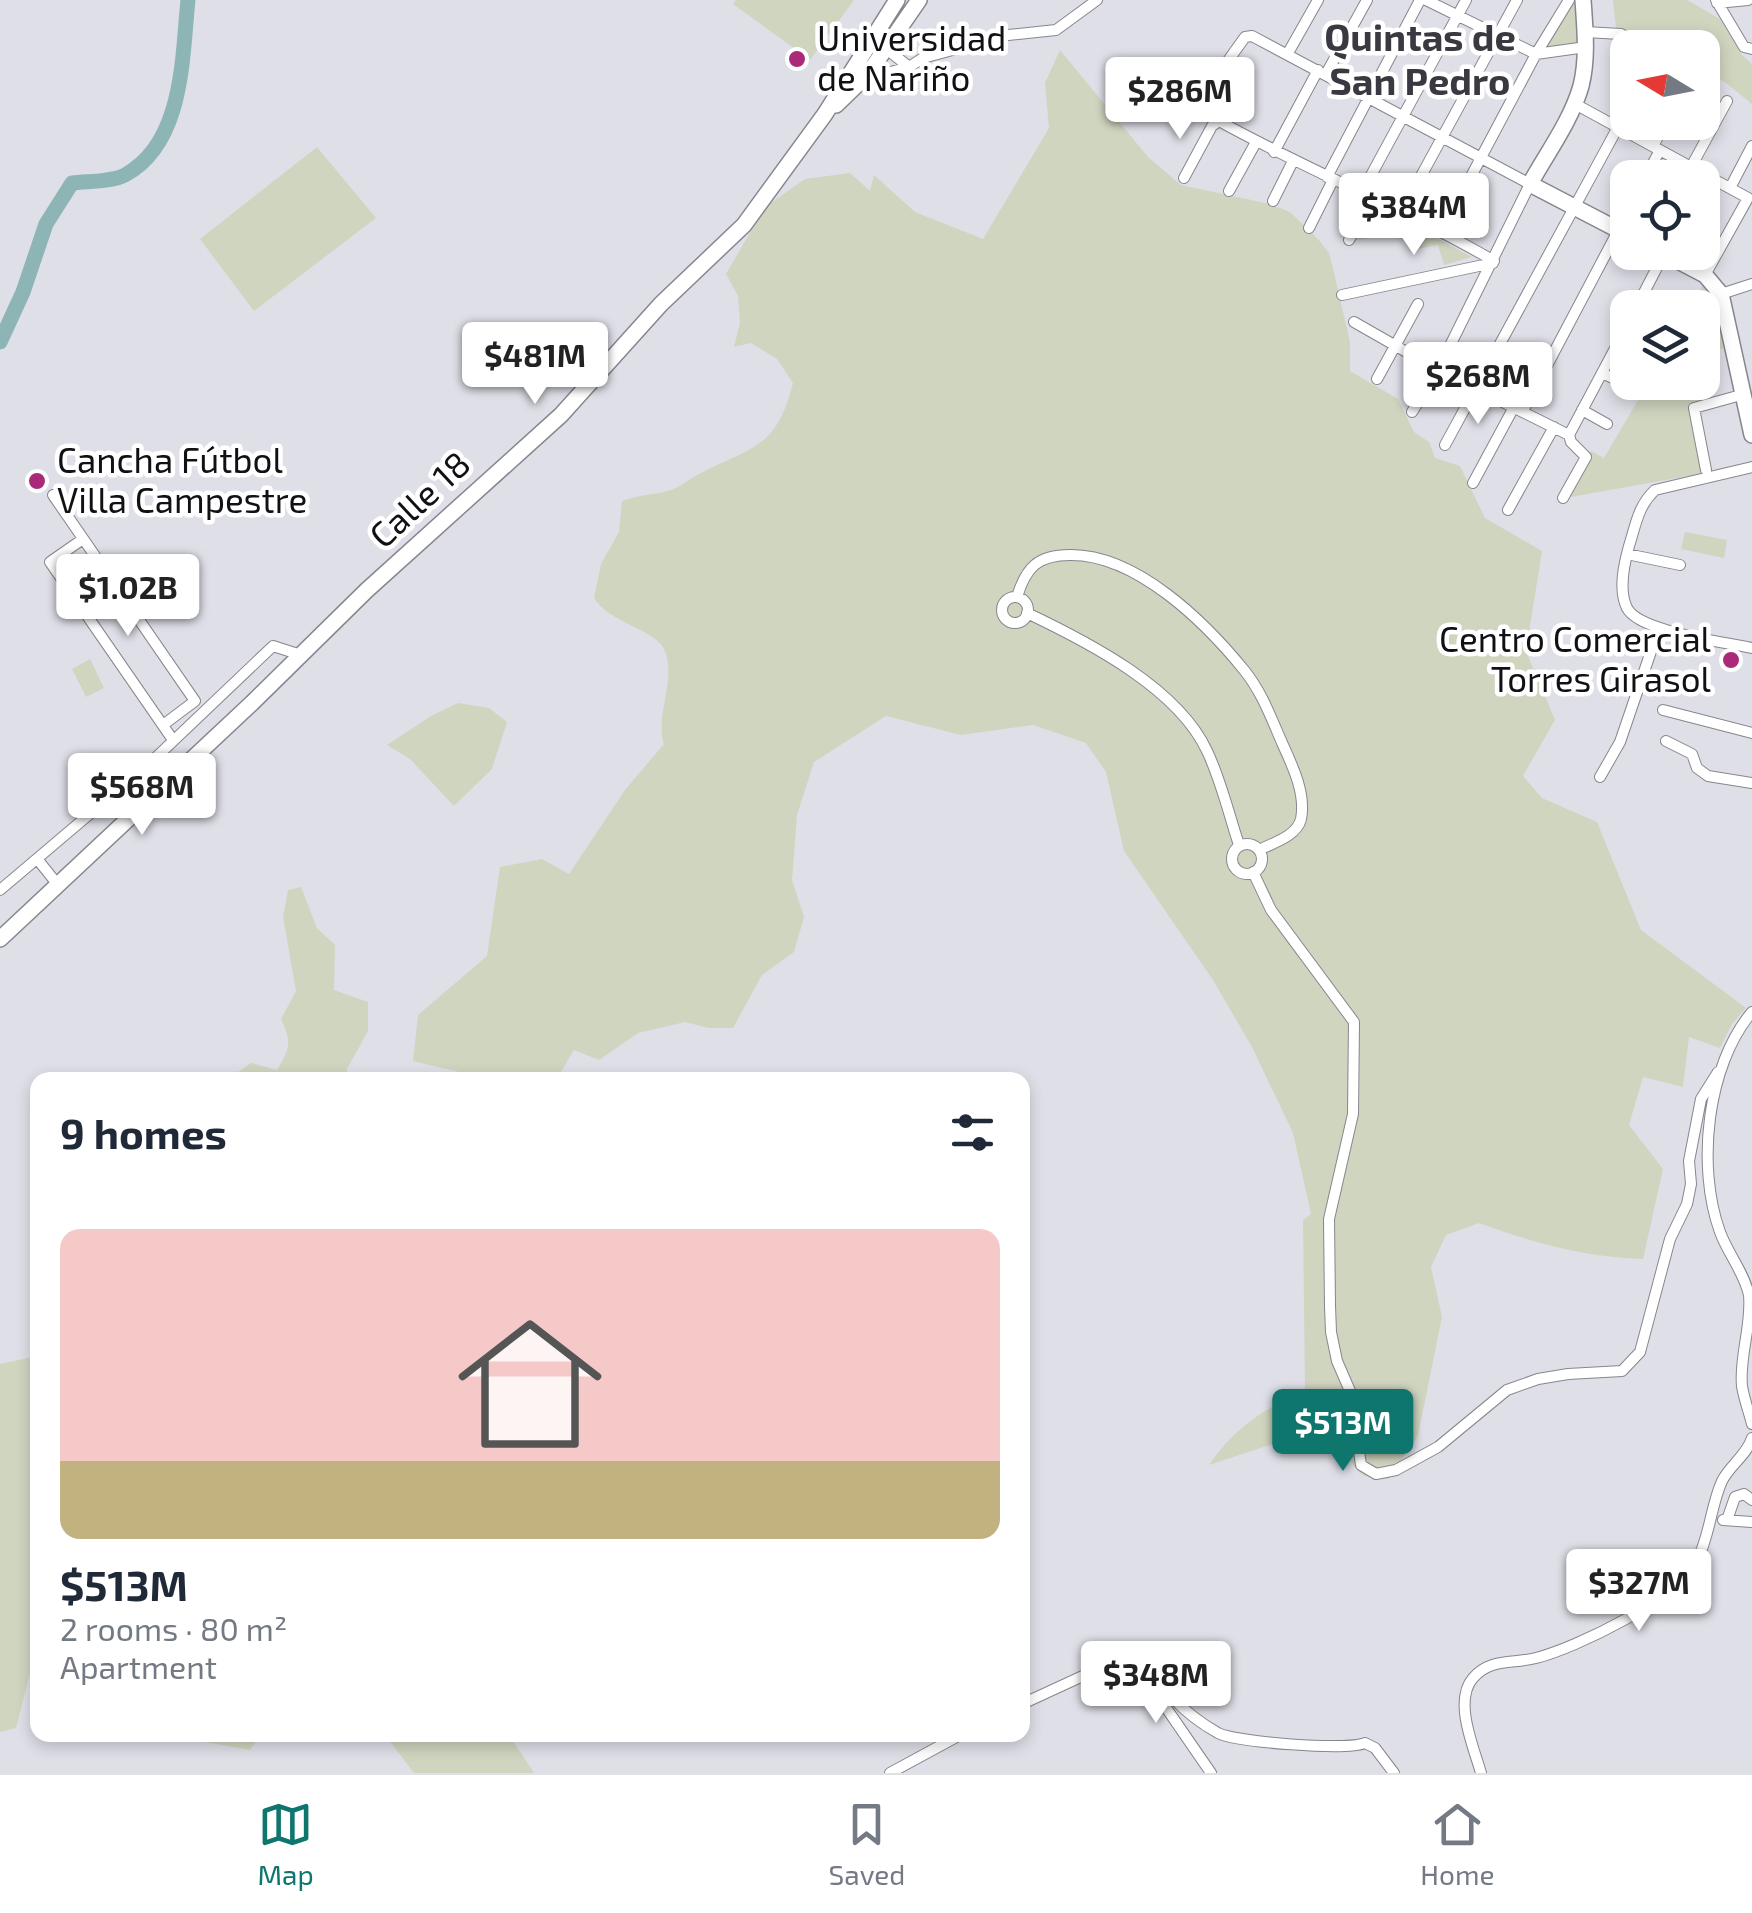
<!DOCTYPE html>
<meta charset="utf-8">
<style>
:root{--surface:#fff;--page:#f2f2f3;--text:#1f2937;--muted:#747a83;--line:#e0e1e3;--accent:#0f766e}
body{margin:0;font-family:"Exo 2",sans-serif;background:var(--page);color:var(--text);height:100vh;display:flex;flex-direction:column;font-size:38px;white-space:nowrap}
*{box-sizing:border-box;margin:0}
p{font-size:32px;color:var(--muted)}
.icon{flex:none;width:55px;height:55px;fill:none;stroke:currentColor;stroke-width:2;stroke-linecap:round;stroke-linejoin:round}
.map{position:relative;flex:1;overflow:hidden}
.drawer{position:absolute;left:30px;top:1072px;width:1000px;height:670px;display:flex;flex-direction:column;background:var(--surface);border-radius:20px;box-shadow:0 5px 15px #0003}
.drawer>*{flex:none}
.needle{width:65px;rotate:280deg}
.buttons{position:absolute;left:1610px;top:30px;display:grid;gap:20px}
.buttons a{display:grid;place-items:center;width:110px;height:110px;border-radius:20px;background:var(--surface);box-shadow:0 5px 15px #0003;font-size:50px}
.price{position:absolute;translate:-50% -85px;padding:0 22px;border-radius:10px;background:#fff;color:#222;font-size:32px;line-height:65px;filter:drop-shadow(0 2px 5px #0008)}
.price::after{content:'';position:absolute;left:50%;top:60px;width:30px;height:22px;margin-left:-15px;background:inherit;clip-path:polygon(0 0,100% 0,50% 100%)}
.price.on{background:var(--accent);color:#fff}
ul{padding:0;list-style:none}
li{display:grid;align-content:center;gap:20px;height:530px;padding:0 30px}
li span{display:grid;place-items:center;height:310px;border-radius:20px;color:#555}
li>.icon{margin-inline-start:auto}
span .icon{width:180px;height:180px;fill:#fffc;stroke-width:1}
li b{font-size:42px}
h2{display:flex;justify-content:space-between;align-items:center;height:120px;padding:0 30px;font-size:42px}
.dock{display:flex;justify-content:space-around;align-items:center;height:140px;border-top:2px solid var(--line);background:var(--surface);font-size:28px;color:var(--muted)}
.dock a{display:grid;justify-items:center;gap:5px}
.dock .on{color:var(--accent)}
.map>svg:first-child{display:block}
.green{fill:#d0d5c0}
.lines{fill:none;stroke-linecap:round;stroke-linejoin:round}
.river{stroke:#8eb5b6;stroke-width:15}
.street-casing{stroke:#86868e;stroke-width:12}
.secondary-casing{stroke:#86868e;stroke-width:18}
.street{stroke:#fff;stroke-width:10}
.secondary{stroke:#fff;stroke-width:15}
.poi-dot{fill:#aa2a79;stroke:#fff;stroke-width:4}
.labels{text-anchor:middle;stroke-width:9;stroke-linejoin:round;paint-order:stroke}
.poi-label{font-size:35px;fill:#111014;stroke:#fff;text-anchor:start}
.street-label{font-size:35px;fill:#111014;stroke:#fff}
.neighbourhood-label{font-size:38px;font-weight:bold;fill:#3a3941;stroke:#fff}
</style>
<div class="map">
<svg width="1752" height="1773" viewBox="0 0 1752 1773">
<rect width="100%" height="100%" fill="#dfdfe8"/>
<!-- green -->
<path class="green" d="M736,0H854L810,60L733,4Z
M1572,0H1577L1579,44L1542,51Z
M1613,0H1687L1720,19L1742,55L1752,64V104L1726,83L1703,71L1702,48L1655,47L1616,28Z
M1060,50L1148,157L1181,185L1270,204L1290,212L1318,239L1329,253L1335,277L1350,342V371L1398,399L1414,432L1429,442L1435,458L1460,466L1485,518L1542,551L1526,651L1555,720L1523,776L1542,798L1597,822L1641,930L1746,1008L1732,1024L1720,1048L1689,1037L1683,1087L1643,1077L1629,1125L1663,1169L1643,1259C1584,1257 1534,1243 1479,1223L1446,1235L1431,1267L1442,1317L1418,1435L1389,1479C1353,1481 1350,1463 1344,1433L1300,1435L1209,1465C1234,1428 1265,1408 1305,1390L1303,1220L1311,1214L1293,1133L1252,1047L1213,980L1124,851L1106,772L1086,743L1033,725L961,735L886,716L814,762L797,815L792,880L804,917L794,952L762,975L733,1028H709L685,1022L638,1033L599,1060L574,1050L556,1080H460L459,1072L413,1061L418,1015L487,956L500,867L542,859L569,874L625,790L664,744C654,715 678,678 664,649C656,630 609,623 594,598L601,564L619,532L622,501C638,495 652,495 668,491C680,488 691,477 703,472C756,446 777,446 793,383L777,359L751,343L734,347L740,323L738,296L726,274L765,207L805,179L850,173L870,191L874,175L915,212L983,239L1049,128L1045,83Z
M317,147L376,218L254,311L200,239Z
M1377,206L1472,257L1444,265L1438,245L1417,249L1410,232L1356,240Z
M1703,285L1713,289L1728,347L1703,354L1702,308H1690Z
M1703,373L1708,401L1693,405L1705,473L1565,498L1591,451L1604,458L1648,383L1702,382Z
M1685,532L1727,540L1724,558L1681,549Z
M90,659L104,688L86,697L72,669Z
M458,703L489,708L507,722L492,769L454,806L410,759L387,745L431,716Z
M301,887L317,928L335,945L334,990L368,1002V1031L347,1069L346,1080H235L234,1075L251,1063L277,1070C290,1049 292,1042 281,1019L296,991L283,917L288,890Z
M37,1356V1674L30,1673L16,1728L0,1732V1364Z
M166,1735H261L250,1750Z
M385,1735H509L534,1773H414Z"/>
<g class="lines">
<!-- river -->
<path class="river" d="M0,342L23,292L46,224L72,183C88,181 112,182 125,175C184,143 182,57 188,0"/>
<!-- street casing -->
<g class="street-casing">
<path id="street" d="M1426,0L1536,54L1586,47
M1716,0L1744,47L1752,49
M1717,3L1748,0
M1585,32L1621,34L1645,48
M883,46L909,67
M1288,53L1318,0
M865,72L887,73L909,67L923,58L1008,35L1056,30L1097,0
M1326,74L1367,0
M1215,79L1245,37L1252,36L1530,184L1438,370L1412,412
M1575,104L1748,198L1705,275
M1613,125L1628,100
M1653,146L1666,122
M1274,152L1318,70
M1691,167L1727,101
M1327,177L1420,0
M1184,178L1212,126L1219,121C1309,171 1405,209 1494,261
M1645,178L1660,150
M1730,188L1752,146
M1229,191L1256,142
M1362,192L1466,0
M1273,201L1293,161
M1402,211L1517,0
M1309,228L1333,180
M1442,231L1536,54L1569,0
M1349,240L1373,198
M1721,294L1752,284
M1342,295L1493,263
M1642,297L1661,308
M1636,308L1665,252
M1354,322L1438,370L1569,435L1571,442L1586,457L1563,498
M1602,373L1630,386
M1377,379L1418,304
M1582,410L1607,424
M1523,411L1628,212
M1569,435L1628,324
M1445,445L1618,127
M1752,467L1655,490C1638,506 1636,524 1629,546C1624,564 1618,590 1627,608C1639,632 1726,642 1752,648
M1706,470L1694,408L1741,395
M1473,483L1514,407
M53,495L195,701L163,725
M1508,510L1554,427
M83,539L50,562L173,740
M1627,554L1680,565
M1002 610a13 13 0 1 1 26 0a13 13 0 1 1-26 0Z
M1017,597C1026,567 1038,555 1070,555C1136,554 1205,622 1244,670C1262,692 1272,720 1283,745C1293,767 1306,794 1301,819C1297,836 1273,843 1259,850
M1027,613C1088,642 1178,688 1207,751C1221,780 1229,815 1239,845
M1663,710L1752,733
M1666,741L1692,754L1697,768L1708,776L1752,783
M1600,777L1620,742L1659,628
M1232 859a15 15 0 1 1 30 0a15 15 0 1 1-30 0Z
M38,860L58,885
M1253,872L1271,910L1354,1022L1353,1114L1329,1219L1330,1306L1331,1332L1337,1361L1350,1391L1361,1465L1376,1474L1396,1470L1438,1447L1507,1390L1538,1379L1568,1374L1622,1371L1640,1352L1670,1239L1687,1204L1691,1184L1689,1161L1701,1099L1718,1072
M0,890L150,763L273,646L301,655
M1752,1012C1707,1065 1696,1166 1720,1232C1728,1254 1744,1272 1749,1295C1752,1326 1739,1356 1742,1386C1744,1399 1749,1412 1752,1424
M1723,1520L1752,1522
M1727,1520L1735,1497L1744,1494L1752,1500
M1138,1667L1211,1773
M1022,1704L1111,1663C1147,1657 1154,1675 1174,1699C1186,1712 1202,1724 1218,1733C1235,1742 1347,1751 1365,1743L1375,1748L1394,1773
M890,1773L960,1735
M1481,1773C1474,1748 1453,1701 1473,1678C1490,1658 1513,1664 1536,1658C1576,1648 1679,1598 1697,1561C1710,1535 1711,1505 1722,1481C1730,1465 1747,1455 1752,1438"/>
</g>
<!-- secondary casing -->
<g class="secondary-casing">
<path id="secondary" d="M1583,0C1585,29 1588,58 1581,86C1571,121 1547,153 1530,184L1628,235
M836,105L868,74L919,0
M1661,252L1705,275L1721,294L1752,435
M0,939L252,703L367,590L561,415L661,304L744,225L825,114L897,0"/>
</g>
<!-- street -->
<use href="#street" class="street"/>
<!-- secondary -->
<use href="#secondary" class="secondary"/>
</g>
<!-- markers -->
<g class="poi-dot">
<circle cx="797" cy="59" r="10"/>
<circle cx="37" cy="481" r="10"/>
<circle cx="1731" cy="660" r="10"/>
</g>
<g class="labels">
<!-- poi labels -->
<g class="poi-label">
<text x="817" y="51">Universidad<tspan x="817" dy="40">de Nariño</tspan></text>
<text x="57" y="473">Cancha Fútbol<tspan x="57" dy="40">Villa Campestre</tspan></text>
<text x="1711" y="652" text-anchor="end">Centro Comercial<tspan x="1711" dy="40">Torres Girasol</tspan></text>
</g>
<!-- street labels -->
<g class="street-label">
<text transform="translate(420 500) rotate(-43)" y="12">Calle 18</text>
</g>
<!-- neighbourhood labels -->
<g class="neighbourhood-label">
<text x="1420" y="51">Quintas de<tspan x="1420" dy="44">San Pedro</tspan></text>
</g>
</g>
</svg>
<div class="buttons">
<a><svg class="needle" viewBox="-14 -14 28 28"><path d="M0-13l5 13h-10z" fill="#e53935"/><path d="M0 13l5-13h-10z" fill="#747a83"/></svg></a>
<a><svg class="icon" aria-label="locate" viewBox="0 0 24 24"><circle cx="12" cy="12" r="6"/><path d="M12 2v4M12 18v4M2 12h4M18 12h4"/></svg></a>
<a><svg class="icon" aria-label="layers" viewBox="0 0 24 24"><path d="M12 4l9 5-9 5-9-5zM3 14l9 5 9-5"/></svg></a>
</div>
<b class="price" style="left:1180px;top:142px">$286M</b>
<b class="price" style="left:1414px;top:258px">$384M</b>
<b class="price" style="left:535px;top:407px">$481M</b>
<b class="price" style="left:1478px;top:427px">$268M</b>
<b class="price" style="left:128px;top:639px">$1.02B</b>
<b class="price" style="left:142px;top:838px">$568M</b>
<b class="price on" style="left:1343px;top:1474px">$513M</b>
<b class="price" style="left:1639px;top:1634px">$327M</b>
<b class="price" style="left:1156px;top:1726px">$348M</b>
<section class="drawer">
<h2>9 homes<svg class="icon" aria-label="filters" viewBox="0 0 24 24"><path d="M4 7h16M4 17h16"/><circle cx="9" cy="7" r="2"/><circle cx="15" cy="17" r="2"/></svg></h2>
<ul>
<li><span style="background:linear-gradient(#f6c9c9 75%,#c2b280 0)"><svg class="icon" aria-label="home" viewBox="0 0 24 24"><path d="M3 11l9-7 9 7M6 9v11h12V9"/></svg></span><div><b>$513M</b><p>2 rooms · 80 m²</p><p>Apartment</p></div></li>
</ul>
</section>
</div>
<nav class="dock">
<a class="on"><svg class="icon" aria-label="map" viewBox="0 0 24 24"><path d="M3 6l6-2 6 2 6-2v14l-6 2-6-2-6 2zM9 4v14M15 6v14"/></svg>Map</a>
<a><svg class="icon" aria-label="saved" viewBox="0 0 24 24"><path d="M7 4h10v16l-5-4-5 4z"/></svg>Saved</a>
<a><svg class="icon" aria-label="home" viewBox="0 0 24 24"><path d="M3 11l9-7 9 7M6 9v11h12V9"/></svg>Home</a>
</nav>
